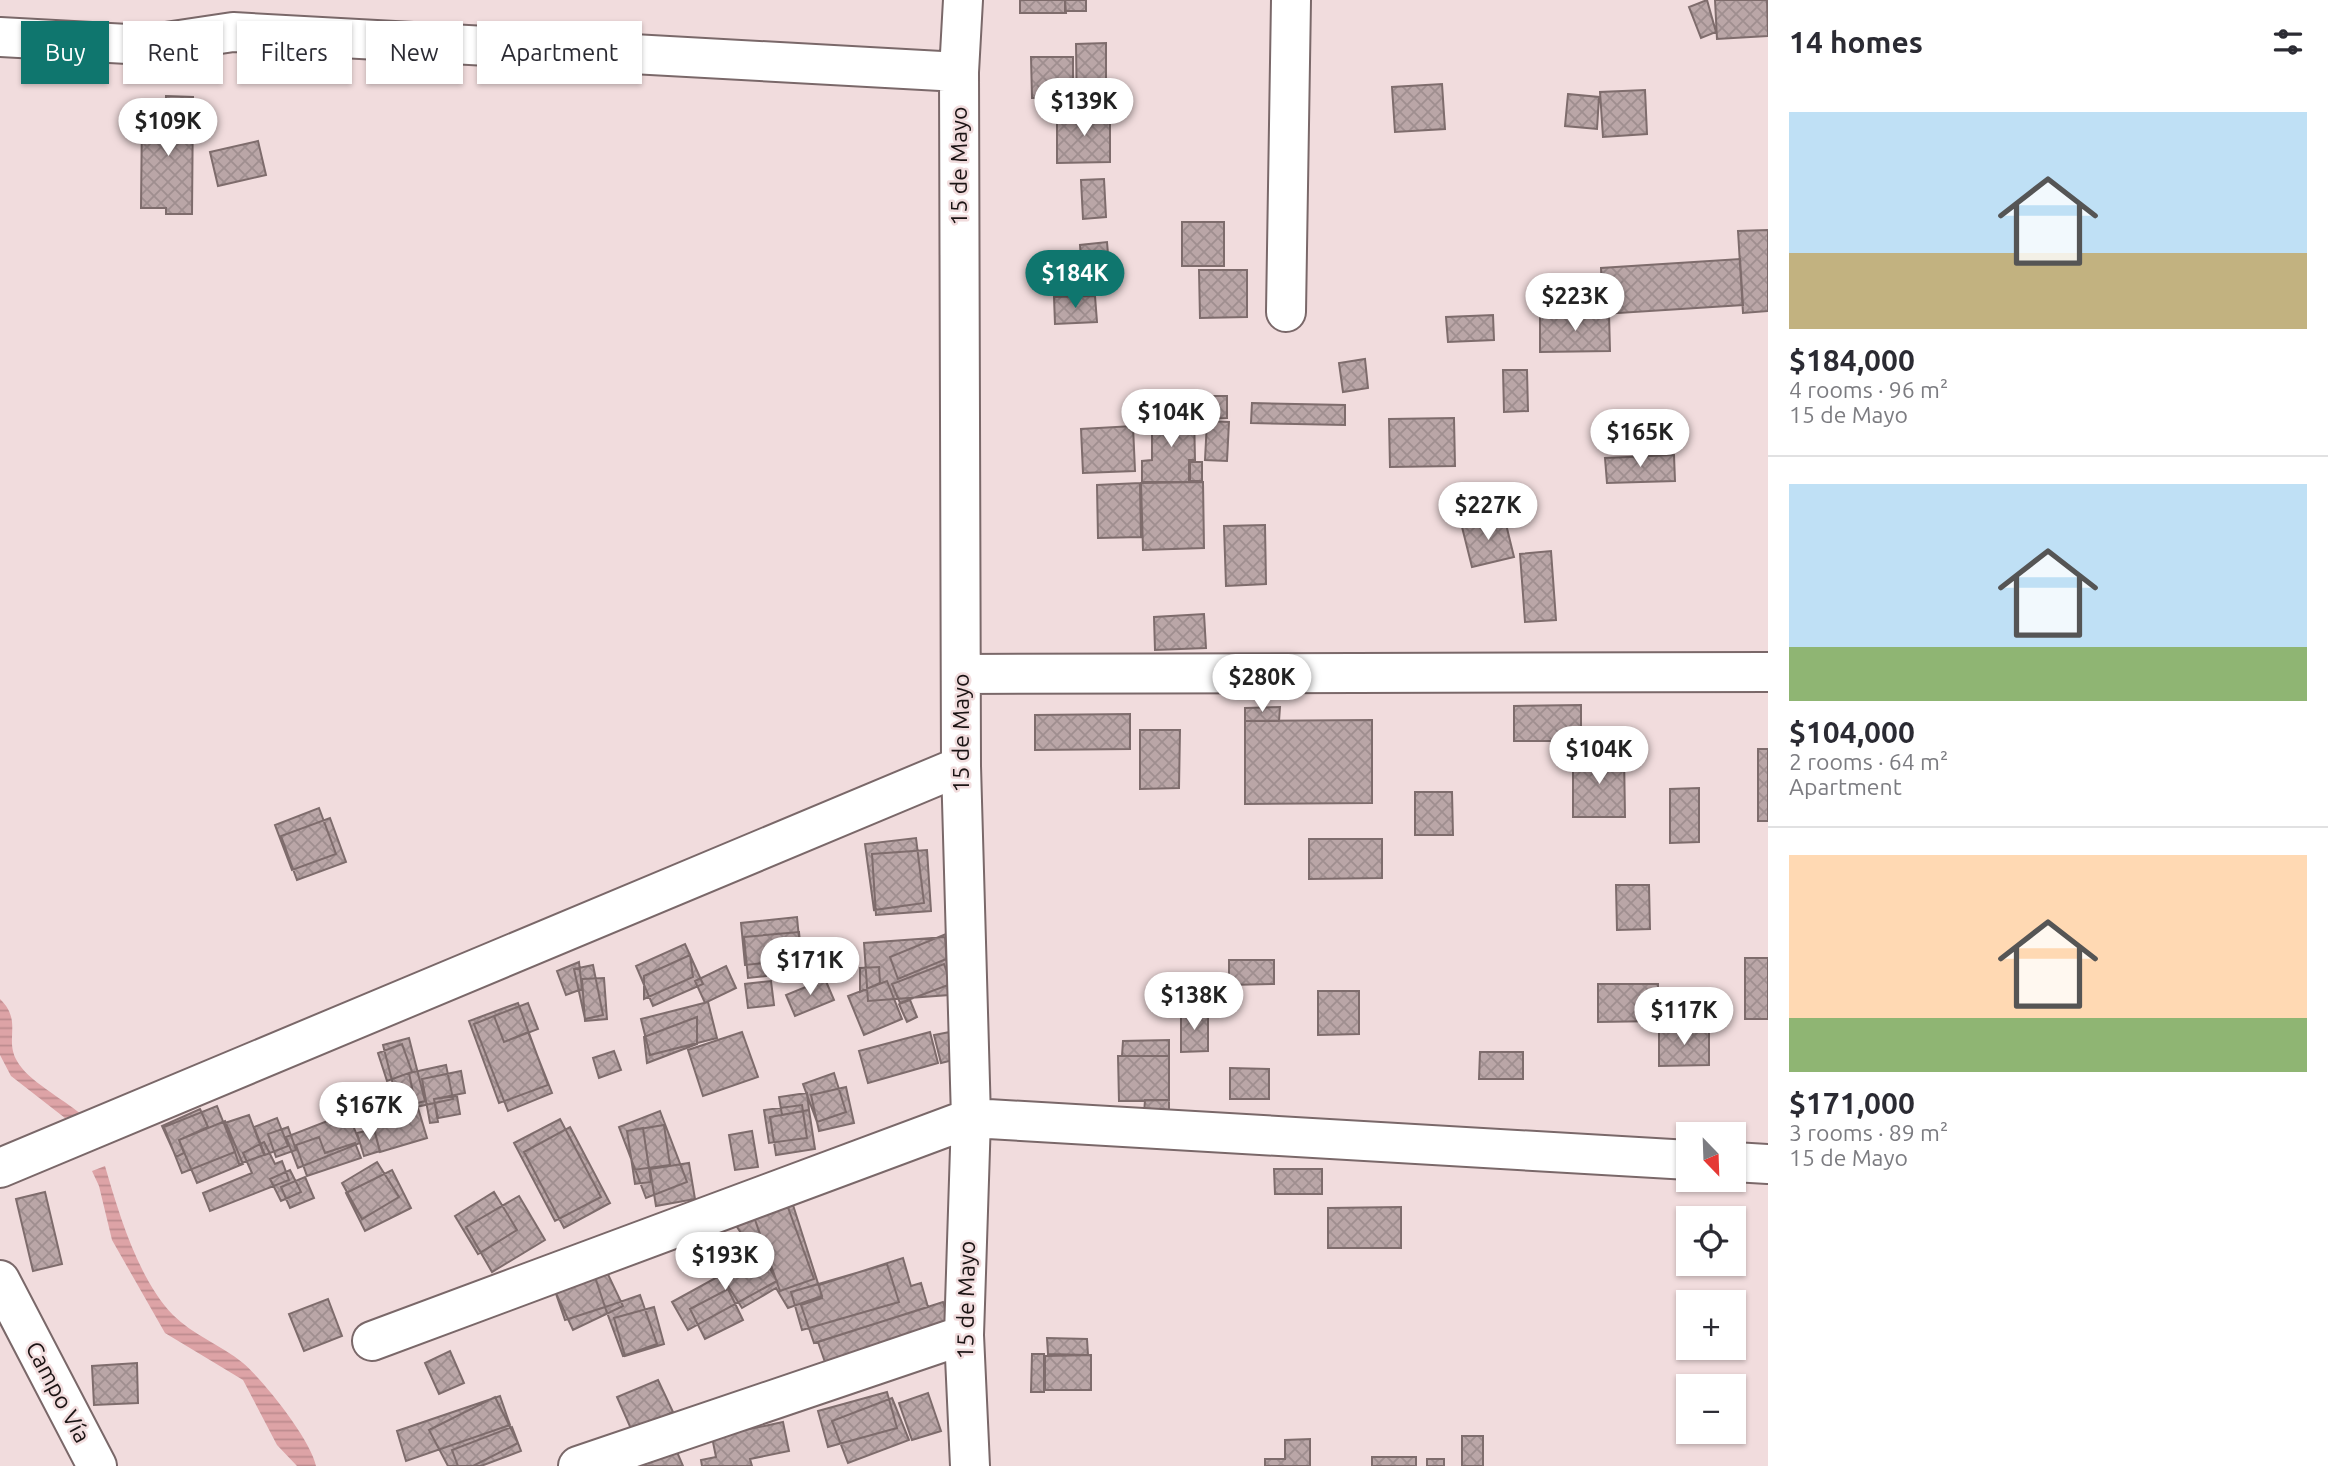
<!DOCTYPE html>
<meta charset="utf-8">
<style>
:root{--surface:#fff;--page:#f7f7f7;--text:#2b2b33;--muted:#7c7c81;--line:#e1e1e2;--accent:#0f766e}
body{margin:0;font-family:Ubuntu,sans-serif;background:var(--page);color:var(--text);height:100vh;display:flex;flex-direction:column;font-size:26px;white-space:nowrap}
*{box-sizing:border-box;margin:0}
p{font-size:23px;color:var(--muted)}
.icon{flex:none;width:38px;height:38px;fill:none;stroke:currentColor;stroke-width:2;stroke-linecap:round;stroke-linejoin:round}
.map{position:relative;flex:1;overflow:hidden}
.panel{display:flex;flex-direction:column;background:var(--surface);width:560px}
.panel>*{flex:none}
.banner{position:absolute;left:21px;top:21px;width:665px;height:63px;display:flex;gap:14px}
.needle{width:46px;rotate:157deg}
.controls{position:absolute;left:1676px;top:1122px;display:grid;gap:14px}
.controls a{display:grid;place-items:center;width:70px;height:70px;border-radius:0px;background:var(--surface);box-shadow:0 2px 5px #0004;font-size:35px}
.price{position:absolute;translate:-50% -60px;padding:0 16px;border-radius:24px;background:#fff;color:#222;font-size:23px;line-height:46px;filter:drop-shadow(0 2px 4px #0008)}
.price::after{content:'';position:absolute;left:50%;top:42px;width:21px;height:16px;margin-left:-10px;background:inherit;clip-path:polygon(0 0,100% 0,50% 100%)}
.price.on{background:var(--accent);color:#fff}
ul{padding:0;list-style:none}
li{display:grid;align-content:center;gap:14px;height:371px;padding:0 21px}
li+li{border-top:2px solid var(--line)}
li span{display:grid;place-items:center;height:217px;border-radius:0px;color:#555}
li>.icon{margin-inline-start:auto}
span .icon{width:126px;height:126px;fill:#fffc;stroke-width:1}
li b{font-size:30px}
h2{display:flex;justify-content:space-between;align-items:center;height:84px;padding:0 21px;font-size:30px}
.chip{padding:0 24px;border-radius:0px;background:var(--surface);box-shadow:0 2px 5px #0004;font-size:24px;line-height:63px}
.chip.on{background:var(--accent);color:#fff}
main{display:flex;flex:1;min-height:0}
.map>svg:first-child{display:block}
.water{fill:url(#water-rules)}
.building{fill:url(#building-cross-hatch);stroke:#7e6c6c;stroke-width:2}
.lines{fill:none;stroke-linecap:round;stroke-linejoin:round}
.minor-casing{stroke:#7a6869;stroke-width:42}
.minor{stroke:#fff;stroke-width:38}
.labels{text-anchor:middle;stroke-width:5;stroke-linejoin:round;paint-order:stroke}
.street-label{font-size:23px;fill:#1b1414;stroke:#f1dcdd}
</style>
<main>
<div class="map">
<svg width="1768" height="1466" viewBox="0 0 1768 1466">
<defs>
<pattern id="water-rules" width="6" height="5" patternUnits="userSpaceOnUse" patternTransform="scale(1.75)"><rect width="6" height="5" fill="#dda3a6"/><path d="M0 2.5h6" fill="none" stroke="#bd8b8e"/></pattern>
<pattern id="building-cross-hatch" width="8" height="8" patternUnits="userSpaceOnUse" patternTransform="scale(1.75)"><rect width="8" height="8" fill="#baa6a7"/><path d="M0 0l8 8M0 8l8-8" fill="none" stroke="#9f8e8f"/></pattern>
</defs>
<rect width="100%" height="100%" fill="#f1dcdd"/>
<!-- water -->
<path class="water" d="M0,999C23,1021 4,1039 17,1061C27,1080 63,1099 81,1114L65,1118L11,1076L0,1055Z
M105,1166C119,1214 138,1279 173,1315C193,1335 221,1345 243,1363C264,1381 311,1440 316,1466H297L277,1445L243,1380L165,1333L112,1240L99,1186L92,1171Z"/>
<!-- building -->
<path class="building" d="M1020,0H1065L1066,13H1020Z
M1065,0H1086V11H1065Z
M1707,0L1716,32L1701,38L1689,7Z
M1715,0H1767L1768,36L1717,39Z
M1106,43V113L1077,114L1076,44Z
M1031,57H1073V97L1032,98Z
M1442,84L1445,129L1395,132L1392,87Z
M1645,90L1647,134L1603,137L1600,92Z
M1568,94L1599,97L1597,129L1565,126Z
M166,96L193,97L192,214H166V208H141L142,114H166Z
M1110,113V162L1057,163V114Z
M258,141L266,175L218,186L210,152Z
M1104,179L1106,217L1083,219L1081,180Z
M1182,222H1224V266H1182Z
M1768,230V311L1743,313L1738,231Z
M1107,242L1111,290L1083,292L1080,245Z
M1740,259L1743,305L1603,314L1601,268Z
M1199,270H1247V317L1200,318Z
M1095,296L1097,322L1055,324L1054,297Z
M1609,314L1610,351L1540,352V315Z
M1493,315L1494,340L1448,342L1446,317Z
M1365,359L1368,388L1343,392L1339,363Z
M1503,370H1527L1528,411L1504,412Z
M1202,396H1227V418L1203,419Z
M1252,403L1345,405V425L1251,423Z
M1194,413L1195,460H1189V482H1142V461L1152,460V414Z
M1454,418L1455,466L1390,467L1389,419Z
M1207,421L1229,422L1227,461L1205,460Z
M1133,426L1135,471L1083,473L1081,429Z
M1674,455L1675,481L1607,483L1605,458Z
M1190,462H1202V481H1190Z
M1203,482L1204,548L1143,550L1141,483Z
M1140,483L1141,537L1098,538L1097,485Z
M1504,516L1514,557L1472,567L1462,527Z
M1265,525L1266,584L1226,586L1224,526Z
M1551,551L1556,620L1525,622L1520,554Z
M1204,614L1206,648L1155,650L1154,617Z
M1581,705V741H1514V706Z
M1280,707L1279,721H1245V708Z
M1130,714V749L1035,750V715Z
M1372,720V803L1245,804V721Z
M1140,730H1180L1179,788L1140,789Z
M1758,749H1768V821H1758Z
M1624,754L1625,817H1573V755Z
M1699,788V842L1670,843V789Z
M1415,792H1452L1453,835H1415Z
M319,808L336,854L292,870L275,825Z
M330,818L346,862L297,880L281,836Z
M916,838L924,903L874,910L865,844Z
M1309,839H1382V878L1309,879Z
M927,850L931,911L876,915L872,854Z
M1616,885H1649L1650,929L1617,930Z
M797,917L801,959L745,965L741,923Z
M799,932L803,972L748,978L744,937Z
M946,934L956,955L898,979L890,957Z
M945,937L949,995L868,1001L864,943Z
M685,944L703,984L653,1006L636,966Z
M690,955L693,977L644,999V976Z
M1745,958H1768V1019H1745Z
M1229,960H1274V984L1229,985Z
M579,962L582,989L566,995L557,971Z
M944,964L951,984L900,1003L892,984Z
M593,965L603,1015L585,1019L574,969Z
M726,966L736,988L705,1003L695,981Z
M879,967L880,983L860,992V968Z
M1182,974H1224V1002H1182Z
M604,978L607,1019L585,1021L582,979Z
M825,979L834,1000L795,1016L786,995Z
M771,981L774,1005L748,1008L745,984Z
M887,981L902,1019L864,1035L848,996Z
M1598,984H1658V1021L1598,1022Z
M1318,991H1359V1034L1318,1035Z
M910,1000L917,1017L907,1022L899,1004Z
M708,1002L717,1038L650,1055L641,1019Z
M518,1003L548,1085L499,1103L469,1021Z
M528,1003L538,1029L504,1042L494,1016Z
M1181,1012H1208V1051L1181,1052Z
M494,1016L504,1042L528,1032L552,1093L508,1111L474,1024Z
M697,1017V1044L647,1063L644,1037Z
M1659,1028H1709V1065L1659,1066Z
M742,1032L758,1077L703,1096L688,1050Z
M930,1032L938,1063L868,1083L859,1051Z
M950,1032L957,1059L941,1063L934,1035Z
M409,1038L425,1101L399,1108L383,1045Z
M1169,1040V1056H1122L1123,1041Z
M402,1044L412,1072L387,1081L378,1053Z
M614,1051L621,1070L599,1078L593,1058Z
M1480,1052H1523V1079H1479Z
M1118,1056H1169V1100L1119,1101Z
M446,1065L453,1099L416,1107L409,1073Z
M1230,1068L1269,1069V1099H1230Z
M461,1071L465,1093L434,1099L438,1122L430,1123L422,1079Z
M834,1073L846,1112L817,1122L803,1084Z
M846,1087L854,1123L819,1131L811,1095Z
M807,1093L809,1110L782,1115L779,1097Z
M457,1096L460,1114L438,1118L434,1099Z
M1145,1100H1169V1114H1144Z
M802,1105L807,1138L769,1143L764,1110Z
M217,1106L235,1152L182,1173L164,1127Z
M397,1106L398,1113L418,1108L427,1138L380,1152L370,1114Z
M200,1109L208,1127L179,1140L184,1153L176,1157L162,1126Z
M809,1110L815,1149L776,1155L770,1117Z
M660,1111L687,1182L646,1198L619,1127Z
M348,1113L360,1143L298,1168L286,1137Z
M249,1115L264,1155L239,1164L225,1123Z
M277,1118L288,1146L265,1155L254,1127Z
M560,1119L601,1197L555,1221L514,1143Z
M225,1121L243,1164L197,1183L179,1140Z
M664,1125L670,1165L633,1170L627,1131Z
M288,1127L296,1150L276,1157L268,1134Z
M570,1127L610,1203L564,1228L524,1152Z
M643,1128L651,1182L635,1184L627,1131Z
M374,1129L380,1151L364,1156L357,1133Z
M752,1131L758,1167L735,1170L729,1135Z
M319,1137L325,1153L355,1143L361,1158L307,1176L296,1145Z
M264,1142L275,1164L282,1161L289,1180L210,1211L203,1193L252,1173L243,1153Z
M377,1162L399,1197L362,1219L342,1183Z
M689,1163L695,1199L656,1206L650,1169Z
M1274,1169H1322V1194H1275Z
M290,1170L301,1192L281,1201L270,1179Z
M392,1170L411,1208L365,1231L346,1193Z
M305,1177L314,1198L290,1208L281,1187Z
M45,1192L62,1264L33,1271L16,1199Z
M494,1192L517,1230L478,1254L455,1216Z
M519,1196L545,1240L492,1272L466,1227Z
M786,1202L814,1279L780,1291L753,1214Z
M793,1205L822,1296L788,1308L776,1288L742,1308L725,1281L759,1260L735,1224Z
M1401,1207V1248H1328V1208Z
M761,1253L777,1281L688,1330L672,1302Z
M903,1258L911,1286L921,1283L928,1307L814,1343L801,1305L822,1298L819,1285Z
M887,1264L899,1302L802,1330L791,1292Z
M604,1266L623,1306L573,1330L554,1289Z
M592,1268L605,1307L565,1320L552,1282Z
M728,1289L743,1320L705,1339L690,1309Z
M640,1295L657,1344L623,1356L605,1307Z
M328,1299L342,1336L304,1351L289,1314Z
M943,1302L951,1326L826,1365L818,1342Z
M654,1307L664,1344L625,1356L614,1318Z
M1047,1338L1087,1339L1088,1355L1048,1354Z
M450,1351L464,1383L439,1394L425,1363Z
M1032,1354H1044V1392H1031Z
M1091,1355V1390H1045V1356Z
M137,1363L138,1403L94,1405L92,1366Z
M658,1380L673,1412L632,1431L617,1397Z
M887,1392L897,1428L828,1447L818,1411Z
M928,1393L941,1431L912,1440L899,1403Z
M500,1396L510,1425L406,1461L397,1431Z
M495,1397L518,1443L473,1466H448L429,1430Z
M892,1398L909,1440L848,1463L832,1421Z
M783,1422L789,1451L750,1459L752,1466H702L701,1460L716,1457L712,1437Z
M512,1427L521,1451L481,1466H458L452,1450Z
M1462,1436H1483V1466H1462Z
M1310,1439V1466H1265V1459H1285V1440Z
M674,1445L683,1466H645L642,1458Z
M1372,1457H1416V1466H1372Z
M1427,1459H1444V1466H1427Z"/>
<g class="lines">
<!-- minor casing -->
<g class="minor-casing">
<path id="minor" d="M963,0L959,72L961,766L971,1118L964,1335L970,1466
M0,37L146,45L233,32L959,72
M1286,312L1291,0
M961,674L1768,672
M1734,1162L1768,1164
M0,1168L961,766
M0,1280L97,1466
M372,1341L971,1118L1689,1160
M578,1466L964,1335"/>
</g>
<!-- minor -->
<use href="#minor" class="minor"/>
</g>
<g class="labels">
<!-- street labels -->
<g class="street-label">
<text transform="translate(959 166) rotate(-90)" y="8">15 de Mayo</text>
<text transform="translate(961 733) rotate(-90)" y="8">15 de Mayo</text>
<text transform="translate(966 1300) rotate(-89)" y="8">15 de Mayo</text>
<text transform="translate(58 1392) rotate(62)" y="8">Campo Vía</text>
</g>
</g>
</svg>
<div class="controls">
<a><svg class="needle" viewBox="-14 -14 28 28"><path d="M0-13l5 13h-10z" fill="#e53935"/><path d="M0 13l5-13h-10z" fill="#7c7c81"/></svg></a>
<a><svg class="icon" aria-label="locate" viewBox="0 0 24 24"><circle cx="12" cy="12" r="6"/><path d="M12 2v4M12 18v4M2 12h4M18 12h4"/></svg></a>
<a>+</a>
<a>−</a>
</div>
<b class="price" style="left:1084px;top:138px">$139K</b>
<b class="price" style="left:168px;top:158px">$109K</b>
<b class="price on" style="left:1075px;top:310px">$184K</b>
<b class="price" style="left:1575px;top:333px">$223K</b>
<b class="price" style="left:1171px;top:449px">$104K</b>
<b class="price" style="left:1640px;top:469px">$165K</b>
<b class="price" style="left:1488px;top:542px">$227K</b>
<b class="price" style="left:1262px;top:714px">$280K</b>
<b class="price" style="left:1599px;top:786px">$104K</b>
<b class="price" style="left:810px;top:997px">$171K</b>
<b class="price" style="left:1194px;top:1032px">$138K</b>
<b class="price" style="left:1684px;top:1047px">$117K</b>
<b class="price" style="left:369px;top:1142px">$167K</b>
<b class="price" style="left:725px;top:1292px">$193K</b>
<div class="banner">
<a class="chip on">Buy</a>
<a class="chip">Rent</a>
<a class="chip">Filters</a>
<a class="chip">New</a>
<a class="chip">Apartment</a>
</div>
</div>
<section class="panel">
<h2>14 homes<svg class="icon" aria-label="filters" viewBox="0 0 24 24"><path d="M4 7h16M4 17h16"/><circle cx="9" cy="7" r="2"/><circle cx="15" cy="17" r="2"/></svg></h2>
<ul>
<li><span style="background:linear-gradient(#bfe0f5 65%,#c2b280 0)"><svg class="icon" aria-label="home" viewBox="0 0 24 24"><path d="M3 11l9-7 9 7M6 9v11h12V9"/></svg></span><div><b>$184,000</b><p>4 rooms · 96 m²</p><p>15 de Mayo</p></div></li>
<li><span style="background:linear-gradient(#bfe0f5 75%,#8fb573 0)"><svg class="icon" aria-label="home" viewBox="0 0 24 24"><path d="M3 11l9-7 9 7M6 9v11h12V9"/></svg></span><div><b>$104,000</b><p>2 rooms · 64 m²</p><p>Apartment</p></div></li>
<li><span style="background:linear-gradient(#ffd9b3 75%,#8fb573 0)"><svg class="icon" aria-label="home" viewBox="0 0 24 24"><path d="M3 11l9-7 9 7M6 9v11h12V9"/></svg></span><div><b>$171,000</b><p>3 rooms · 89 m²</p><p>15 de Mayo</p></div></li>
</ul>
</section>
</main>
